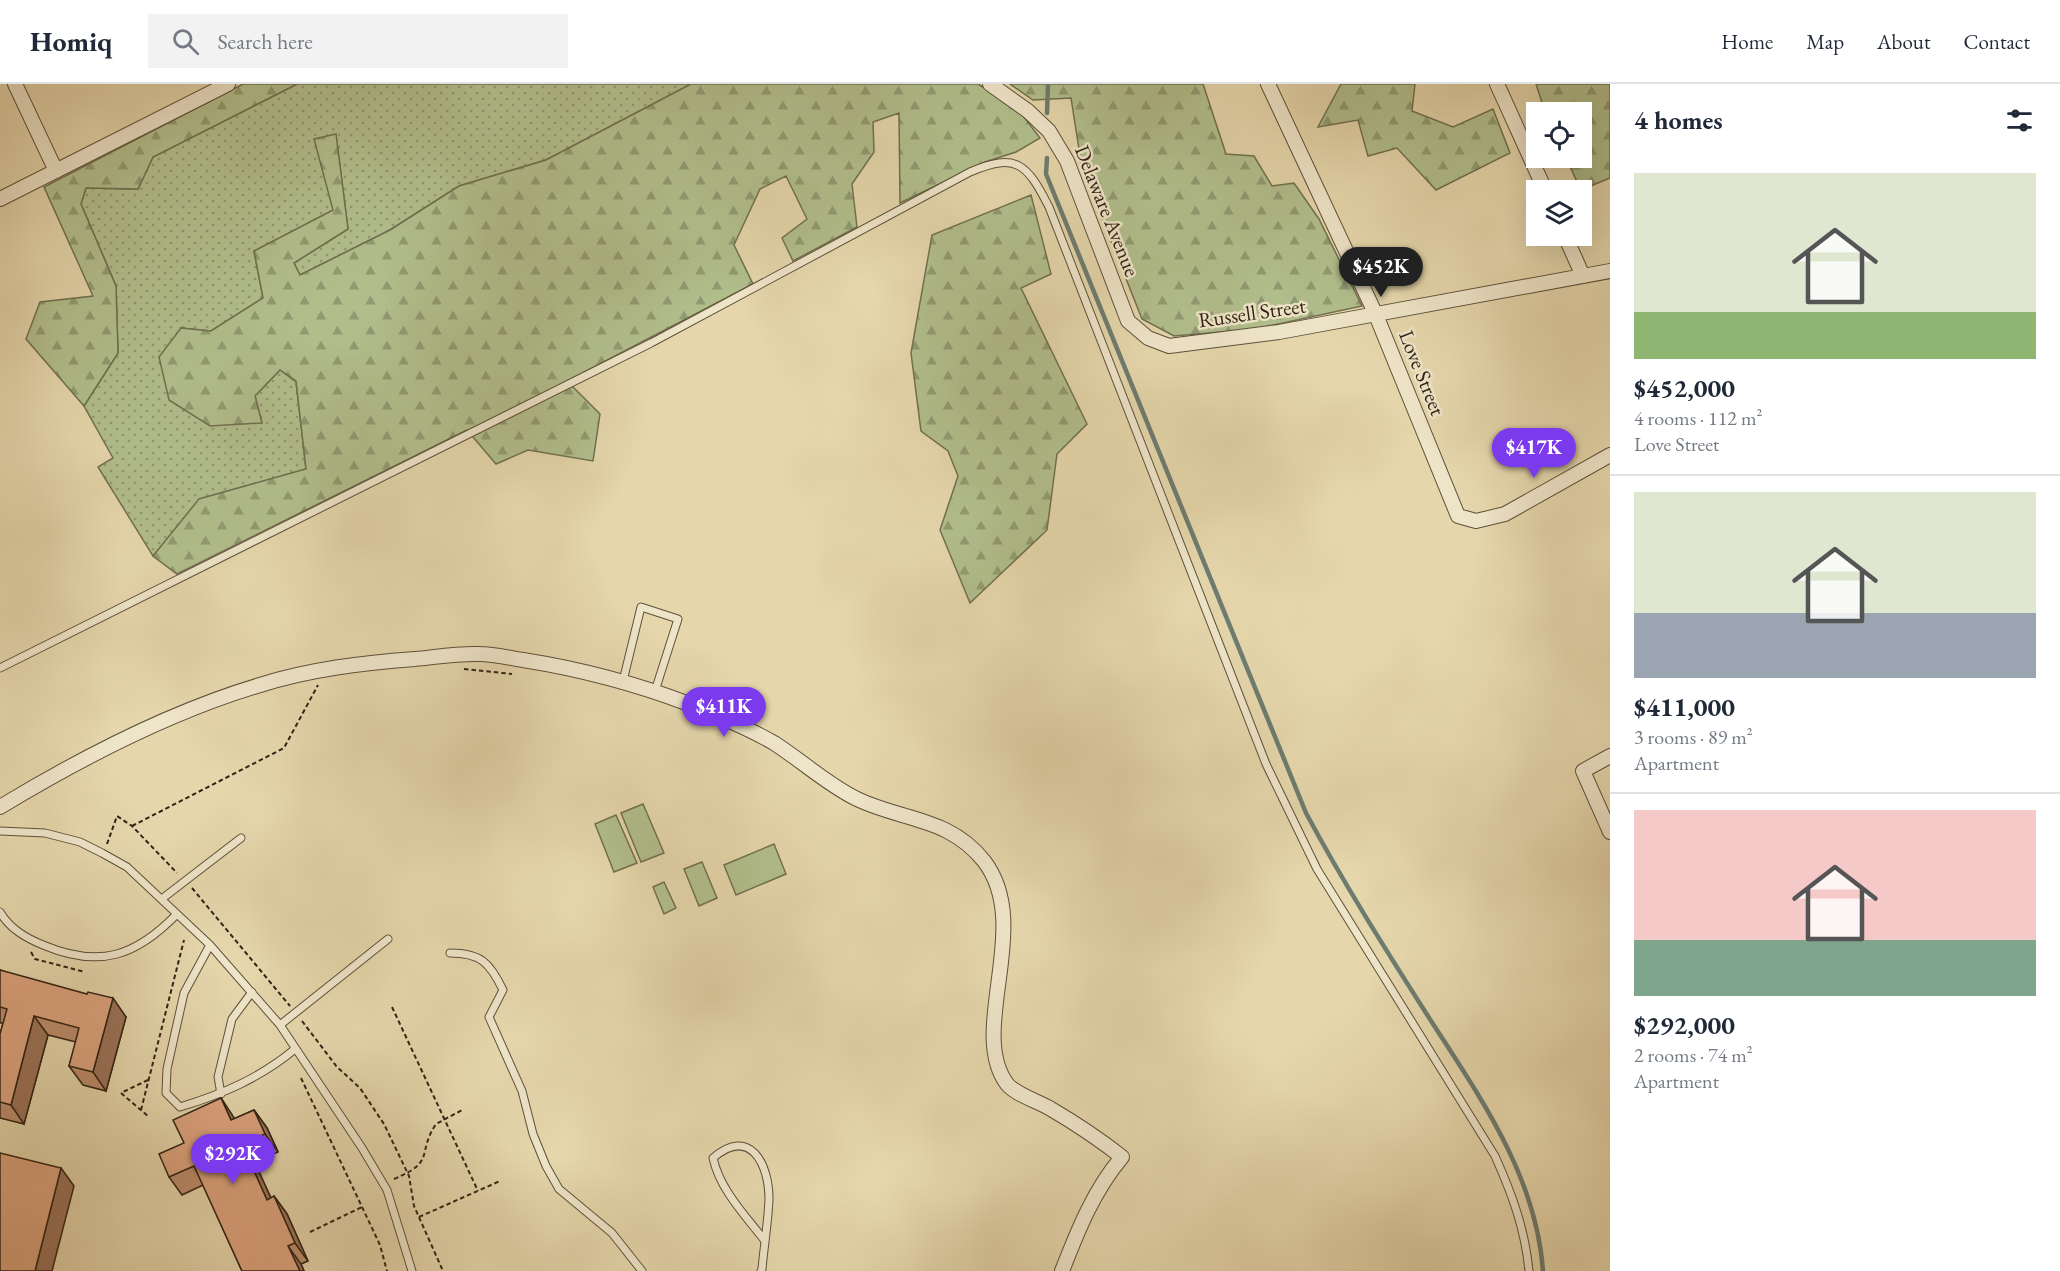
<!DOCTYPE html>
<meta charset="utf-8">
<style>
:root{--surface:#fff;--page:#f2f2f3;--text:#1f2937;--muted:#747a83;--line:#e0e1e3;--accent:#7c3aed}
body{margin:0;font-family:"EB Garamond",serif;background:var(--page);color:var(--text);height:100vh;display:flex;flex-direction:column;font-size:22px;white-space:nowrap}
*{box-sizing:border-box;margin:0}
p{font-size:20px;color:var(--muted)}
.icon{flex:none;width:33px;height:33px;fill:none;stroke:currentColor;stroke-width:2;stroke-linecap:round;stroke-linejoin:round}
.map{position:relative;flex:1;overflow:hidden}
.panel{display:flex;flex-direction:column;background:var(--surface);width:450px}
.panel>*{flex:none}
.fabs{position:absolute;left:1526px;top:18px;display:grid;gap:12px}
.fabs a{display:grid;place-items:center;width:66px;height:66px;border-radius:0px;background:var(--surface);box-shadow:0 6px 24px #0002;font-size:30px}
.price{position:absolute;translate:-50% -51px;padding:0 14px;border-radius:21px;background:var(--accent);color:#fff;font-size:20px;line-height:39px;filter:drop-shadow(0 2px 3px #0008)}
.price::after{content:'';position:absolute;left:50%;top:36px;width:18px;height:14px;margin-left:-9px;background:inherit;clip-path:polygon(0 0,100% 0,50% 100%)}
.price.active{background:#222;color:#fff}
ul{padding:0;list-style:none}
li{display:grid;align-content:center;gap:12px;height:318px;padding:0 24px}
li+li{border-top:2px solid var(--line)}
li span{display:grid;place-items:center;height:186px;border-radius:0px;color:#555}
li>.icon{margin-inline-start:auto}
span .icon{width:108px;height:108px;fill:#fffc;stroke-width:1}
li b{font-size:26px}
h2{display:flex;justify-content:space-between;align-items:center;height:72px;padding:0 24px;font-size:26px}
header{display:flex;align-items:center;gap:36px;box-sizing:border-box;height:84px;padding:0 30px;background:var(--surface);border-bottom:2px solid var(--line)}
header strong{font-size:28px}
nav{display:flex;gap:33px;margin-inline-start:auto;font-size:21px}
.search{width:420px;height:54px;background:var(--page);display:flex;align-items:center;gap:15px;box-sizing:border-box;padding:0 21px;border-radius:0px;color:var(--muted);font-size:22px}
main{display:flex;flex:1;min-height:0}
.map>svg:first-child{display:block}
.grass{fill:url(#grass-dots);stroke:#717050;stroke-width:1.5}
.forest{fill:url(#forest-firs);stroke:#717050;stroke-width:1.5}
.pitch{fill:#b1be8c;stroke:#717050;stroke-width:1.5}
.lines{fill:none;stroke-linecap:round;stroke-linejoin:round}
.stream{stroke:#6e7c70;stroke-width:4.5}
.service-casing{stroke:#5e503a;stroke-width:9}
.minor-casing{stroke:#5e503a;stroke-width:16}
.path{stroke:#312314;stroke-width:2;stroke-dasharray:4.5 3;stroke-linecap:butt}
.service{stroke:#eee4c8;stroke-width:7}
.minor{stroke:#eee4c8;stroke-width:14}
.wall{fill:#bd8c6c;stroke:#312314;stroke-width:1.5}
.shaded-wall{fill:#9a7258;stroke:#312314;stroke-width:1.5}
.building{fill:#dca37e;stroke:#312314;stroke-width:1.5}
.labels{text-anchor:middle;stroke-width:5;stroke-linejoin:round;paint-order:stroke}
.street-label{font-size:21px;fill:#312314;stroke:#eee4c8}
</style>
<header>
<strong>Homiq</strong>
<div class="search"><svg class="icon" aria-label="search" viewBox="0 0 24 24"><circle cx="10" cy="10" r="6"/><path d="M15 15l6 6"/></svg>Search here</div>
<nav><a>Home</a><a>Map</a><a>About</a><a>Contact</a></nav>
</header>
<main>
<div class="map">
<svg width="1610" height="1187" viewBox="0 0 1610 1187">
<defs>
<pattern id="grass-dots" width="8" height="8" patternUnits="userSpaceOnUse" patternTransform="scale(1.5)"><rect width="8" height="8" fill="#b1be8c"/><path d="M2 2h.1M6 6h.1" fill="none" stroke="#919a71" stroke-width="1.8" stroke-linecap="round"/></pattern>
<pattern id="forest-firs" width="22" height="20" patternUnits="userSpaceOnUse" patternTransform="scale(1.5)"><rect width="22" height="20" fill="#b1be8c"/><path d="M5 1l3.5 6h-7zM16 11l3.5 6h-7z" fill="#919a71"/></pattern>
</defs>
<rect width="100%" height="100%" fill="#e5d6ab"/>
<filter id="stains"><feTurbulence type="fractalNoise" baseFrequency=".00333" numOctaves="4"/><feColorMatrix values="0 0 0 0 .2 0 0 0 0 .09 0 0 0 0 .02 0 0 0 .5 -.17"/></filter>
<radialGradient id="worn" r=".72"><stop offset=".6" stop-color="#630" stop-opacity="0"/><stop offset="1" stop-color="#630" stop-opacity=".3"/></radialGradient>
<!-- grass -->
<path class="grass" d="M297,0H691L546,76L459,102L390,146L300,191L294,179L348,145L336,51L315,55L334,126L254,167L263,214L211,247L181,244L262,339L255,312L280,286L296,298L306,385L200,415L153,472L98,383L113,374L84,322L118,269L116,202L81,120L86,104L138,105L153,73Z"/>
<!-- forest -->
<path class="forest" d="M243,0H297L153,73L138,105L86,104L81,120L116,202L118,269L84,322L26,255L40,218L93,212L44,103Z
M691,0H978L1018,25L1040,54L1016,68L985,78L900,119L899,29L873,38L874,68L852,100L857,143L793,177L782,154L807,135L786,92L760,105L734,161L753,200L567,297L600,330L593,377L528,366L496,380L467,346L177,490L153,472L199,415L306,385L296,297L280,286L255,312L262,339L210,342L169,316L159,273L181,244L211,247L263,214L254,167L333,126L314,55L336,50L348,145L294,179L300,191L390,146L459,102L546,76Z
M1010,0H1203L1226,70L1254,72L1272,102L1294,99L1319,135L1362,222L1255,245L1174,252L1142,235L1082,84L1071,14L1033,16Z
M1341,0H1415L1412,27L1453,43L1493,25L1510,69L1436,106L1397,64L1368,72L1358,36L1318,43Z
M1536,0H1610V94L1581,106L1566,74H1581V28H1545Z
M1031,111L1051,190L1021,204L1087,340L1057,370L1047,446L970,519L940,446L958,392L948,367L921,347L911,269L932,151Z"/>
<!-- pitch -->
<path class="pitch" d="M643,720L664,769L641,778L621,729Z
M616,731L637,779L614,788L595,740Z
M774,760L786,790L736,811L724,781Z
M702,778L717,814L699,822L684,785Z
M664,798L676,824L664,830L653,803Z"/>
<g class="lines">
<!-- stream -->
<path class="stream" d="M1047,29L1048,0
M1047,74L1046,90L1306,729C1343,798 1384,863 1426,929C1477,1009 1536,1089 1543,1187"/>
<!-- service casing -->
<g class="service-casing">
<path id="service" d="M0,584L651,259L970,88C1017,68 1027,80 1049,123L1266,680L1317,785L1495,1072C1512,1110 1525,1145 1529,1187
M623,597L641,523L678,535L655,607
M0,747L45,749L80,758L102,769L127,783L210,861L280,941L362,1064L387,1106L412,1187
M163,814L241,754
M0,828C10,845 26,854 43,861C100,885 136,872 177,830
M210,861L184,909L167,985L166,1009L180,1023C223,1010 260,994 295,965
M450,869C481,869 490,879 503,906L489,933L522,1007L533,1050L546,1082L559,1105L612,1149L642,1187
M280,941L388,855
M221,1010L218,993L232,935L252,908
M761,1187L762,1185C764,1162 768,1139 769,1115C769,1080 750,1042 713,1074C720,1106 745,1131 765,1157"/>
</g>
<!-- minor casing -->
<g class="minor-casing">
<path id="minor" d="M15,0L56,87
M990,0L1028,27L1049,47L1067,77L1128,237L1148,254L1169,262L1279,248L1610,187
M1268,0L1376,231L1458,432L1476,437L1505,430L1610,371
M1497,0L1545,106
M0,115L228,0
M1565,152L1583,192
M1610,672L1583,687L1610,748
M0,723C81,674 169,628 260,601C310,585 363,579 415,575C436,573 459,569 480,570C494,570 509,574 523,576C580,585 634,599 689,620C717,631 748,644 774,659C802,677 828,701 857,715C903,737 949,733 984,777C1034,842 967,946 1007,1000C1016,1011 1038,1017 1051,1025C1075,1039 1099,1055 1122,1073C1094,1106 1078,1146 1062,1187"/>
</g>
<!-- path -->
<path class="path" d="M464,585L512,590
M132,742L284,664L318,601
M107,760L117,732L132,742L177,789
M192,804L290,922
M31,868L35,875L85,888
M392,923L478,1107
M302,937L337,983L360,1004L384,1040L409,1092L414,1122L443,1187
M301,994L380,1161L387,1187
M148,996L121,1009L149,1033
M141,1026L184,856
M394,1095C437,1077 416,1070 436,1040L464,1025
M419,1133L500,1097
M310,1148L362,1123"/>
<!-- service -->
<use href="#service" class="service"/>
<!-- minor -->
<use href="#minor" class="minor"/>
</g>
<!-- wall -->
<path class="wall" d="M0,886L126,933L106,1007L83,1001L69,982L76,958L48,951L24,1040L0,1034V950L3,939H0Z
M221,1014L234,1035L254,1026L267,1044L278,1068L255,1079L271,1114L274,1112L287,1130L308,1177L301,1180L304,1187H242L203,1101L182,1111L169,1093L184,1059Z"/>
<!-- shaded-wall -->
<path class="shaded-wall" d="M113,914L126,933L106,1007L93,988Z
M34,932L48,951L24,1040L11,1021Z
M221,1014L233,1032L244,1055L231,1036Z
M254,1026L267,1044L278,1068L265,1050Z
M242,1060L255,1079L280,1134L267,1116Z
M61,1084L74,1102L52,1187H35Z
M274,1112L287,1130L308,1177L295,1159Z
M288,1162L301,1180L304,1187H300Z"/>
<!-- building -->
<path class="building" d="M0,886L87,910L88,908L113,914L93,988L69,982L79,944L34,932L11,1021L0,1018V950L7,925L0,923Z
M221,1014L231,1036L254,1026L265,1050L242,1060L267,1116L274,1112L295,1159L288,1162L300,1187H242L194,1082L169,1093L159,1070L184,1059L173,1036Z
M0,1069L61,1084L35,1187H0Z"/>
<g class="labels">
<!-- street labels -->
<g class="street-label">
<text transform="translate(1107 127) rotate(68)" y="7">Delaware Avenue</text>
<text transform="translate(1252 229) rotate(-8)" y="7">Russell Street</text>
<text transform="translate(1422 289) rotate(68)" y="7">Love Street</text>
</g>
</g>
<rect width="100%" height="100%" filter="url(#stains)"/>
<rect width="100%" height="100%" fill="url(#worn)"/>
</svg>
<div class="fabs">
<a><svg class="icon" aria-label="locate" viewBox="0 0 24 24"><circle cx="12" cy="12" r="6"/><path d="M12 2v4M12 18v4M2 12h4M18 12h4"/></svg></a>
<a><svg class="icon" aria-label="layers" viewBox="0 0 24 24"><path d="M12 4l9 5-9 5-9-5zM3 14l9 5 9-5"/></svg></a>
</div>
<b class="price active" style="left:1381px;top:214px">$452K</b>
<b class="price" style="left:1534px;top:395px">$417K</b>
<b class="price" style="left:724px;top:654px">$411K</b>
<b class="price" style="left:233px;top:1101px">$292K</b>
</div>
<section class="panel">
<h2>4 homes<svg class="icon" aria-label="filters" viewBox="0 0 24 24"><path d="M4 7h16M4 17h16"/><circle cx="9" cy="7" r="2"/><circle cx="15" cy="17" r="2"/></svg></h2>
<ul>
<li><span style="background:linear-gradient(#dfe7d0 75%,#8fb573 0)"><svg class="icon" aria-label="home" viewBox="0 0 24 24"><path d="M3 11l9-7 9 7M6 9v11h12V9"/></svg></span><div><b>$452,000</b><p>4 rooms · 112 m²</p><p>Love Street</p></div></li>
<li><span style="background:linear-gradient(#dfe7d0 65%,#9aa5b1 0)"><svg class="icon" aria-label="home" viewBox="0 0 24 24"><path d="M3 11l9-7 9 7M6 9v11h12V9"/></svg></span><div><b>$411,000</b><p>3 rooms · 89 m²</p><p>Apartment</p></div></li>
<li><span style="background:linear-gradient(#f6c9c9 70%,#7fa58c 0)"><svg class="icon" aria-label="home" viewBox="0 0 24 24"><path d="M3 11l9-7 9 7M6 9v11h12V9"/></svg></span><div><b>$292,000</b><p>2 rooms · 74 m²</p><p>Apartment</p></div></li>
</ul>
</section>
</main>
